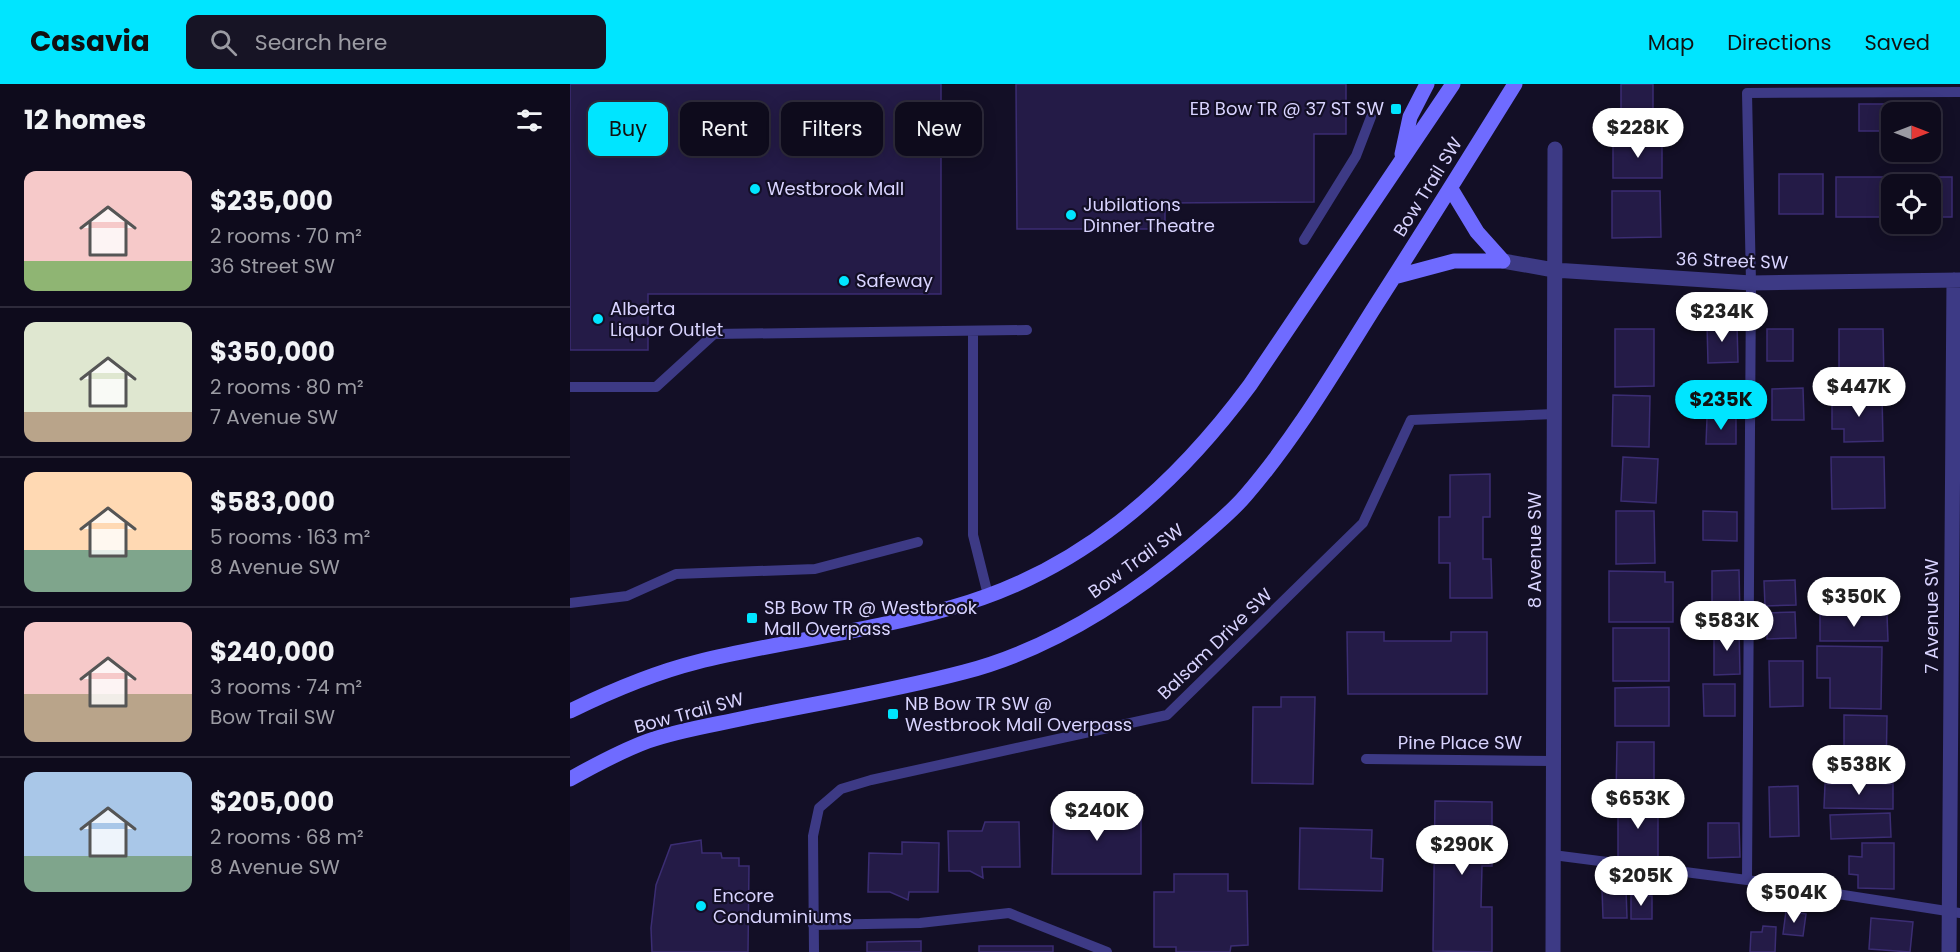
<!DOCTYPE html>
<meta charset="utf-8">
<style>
:root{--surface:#0e0b1c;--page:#171425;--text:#f1f3f6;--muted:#9b9ba3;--line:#2e2b3b;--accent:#00e5ff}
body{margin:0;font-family:Poppins,sans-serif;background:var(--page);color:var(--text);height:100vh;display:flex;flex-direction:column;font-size:22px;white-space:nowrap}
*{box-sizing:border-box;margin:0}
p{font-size:20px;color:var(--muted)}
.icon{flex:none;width:33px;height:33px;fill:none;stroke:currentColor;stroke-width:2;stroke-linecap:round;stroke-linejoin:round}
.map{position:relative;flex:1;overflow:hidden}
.details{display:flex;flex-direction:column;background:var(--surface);width:570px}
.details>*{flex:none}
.guide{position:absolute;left:18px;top:18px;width:570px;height:54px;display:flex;gap:12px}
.needle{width:39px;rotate:90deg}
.tools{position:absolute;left:1311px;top:18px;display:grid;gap:12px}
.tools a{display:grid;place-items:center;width:60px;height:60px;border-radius:12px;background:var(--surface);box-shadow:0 3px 15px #0003,0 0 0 2px var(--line);font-size:30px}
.price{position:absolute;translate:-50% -51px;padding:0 14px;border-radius:21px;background:#fff;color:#222;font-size:20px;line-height:39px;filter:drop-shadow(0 2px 3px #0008)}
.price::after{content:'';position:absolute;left:50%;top:36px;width:18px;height:14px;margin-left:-9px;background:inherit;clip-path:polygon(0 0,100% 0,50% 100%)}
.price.on{background:var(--accent);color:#111}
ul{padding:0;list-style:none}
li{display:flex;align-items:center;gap:18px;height:150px;padding:0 24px}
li+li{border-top:2px solid var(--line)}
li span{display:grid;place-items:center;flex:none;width:168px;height:120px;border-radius:12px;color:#555}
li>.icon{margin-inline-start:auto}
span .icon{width:72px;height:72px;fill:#fffc;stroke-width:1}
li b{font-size:26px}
h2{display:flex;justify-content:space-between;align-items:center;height:72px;padding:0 24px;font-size:26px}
.tag{padding:0 21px;border-radius:12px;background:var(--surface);box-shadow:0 3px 15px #0003,0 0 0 2px var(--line);font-size:21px;line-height:54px}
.tag.on{background:var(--accent);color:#111}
header{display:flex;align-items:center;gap:36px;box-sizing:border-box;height:84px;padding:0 30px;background:var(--accent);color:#111}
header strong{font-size:28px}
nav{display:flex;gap:33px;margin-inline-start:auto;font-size:21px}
.search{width:420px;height:54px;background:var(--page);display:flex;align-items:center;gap:15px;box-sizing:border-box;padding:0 21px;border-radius:12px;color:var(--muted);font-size:22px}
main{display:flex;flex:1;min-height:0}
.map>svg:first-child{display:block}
.building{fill:#241b47;stroke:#3b2d73;stroke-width:1.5}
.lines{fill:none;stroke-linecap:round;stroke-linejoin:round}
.service{stroke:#3d3a85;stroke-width:10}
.minor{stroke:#3d3a85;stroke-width:15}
.secondary{stroke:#6f6bff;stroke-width:15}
.poi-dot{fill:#00e5ff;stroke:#130f26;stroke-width:2}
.labels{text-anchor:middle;stroke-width:4.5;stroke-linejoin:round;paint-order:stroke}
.poi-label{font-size:18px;fill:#d9d4ff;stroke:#130f26;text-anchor:start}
.street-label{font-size:18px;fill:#d9d4ff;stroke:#130f26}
</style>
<header>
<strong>Casavia</strong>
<div class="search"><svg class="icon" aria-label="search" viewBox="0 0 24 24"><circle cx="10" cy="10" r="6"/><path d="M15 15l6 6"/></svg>Search here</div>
<nav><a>Map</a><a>Directions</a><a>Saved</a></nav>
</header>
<main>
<section class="details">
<h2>12 homes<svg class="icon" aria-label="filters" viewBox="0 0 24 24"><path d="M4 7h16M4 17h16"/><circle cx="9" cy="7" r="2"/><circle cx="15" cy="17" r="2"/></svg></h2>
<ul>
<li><span style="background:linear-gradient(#f6c9c9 75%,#8fb573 0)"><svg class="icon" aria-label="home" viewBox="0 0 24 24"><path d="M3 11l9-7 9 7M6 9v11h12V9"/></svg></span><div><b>$235,000</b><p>2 rooms · 70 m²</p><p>36 Street SW</p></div></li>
<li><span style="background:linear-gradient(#dfe7d0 75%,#b9a48a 0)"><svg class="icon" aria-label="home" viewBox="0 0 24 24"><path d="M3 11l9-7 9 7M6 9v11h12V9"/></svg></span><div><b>$350,000</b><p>2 rooms · 80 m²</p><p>7 Avenue SW</p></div></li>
<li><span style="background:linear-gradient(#ffd9b3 65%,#7fa58c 0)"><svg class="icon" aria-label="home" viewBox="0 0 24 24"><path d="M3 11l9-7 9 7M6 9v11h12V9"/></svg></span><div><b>$583,000</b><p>5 rooms · 163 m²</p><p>8 Avenue SW</p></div></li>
<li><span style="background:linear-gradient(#f6c9c9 60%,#b9a48a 0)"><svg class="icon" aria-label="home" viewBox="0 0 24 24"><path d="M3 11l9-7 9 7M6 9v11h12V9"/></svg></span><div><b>$240,000</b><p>3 rooms · 74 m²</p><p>Bow Trail SW</p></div></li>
<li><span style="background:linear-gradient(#a9c7e8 70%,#7fa58c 0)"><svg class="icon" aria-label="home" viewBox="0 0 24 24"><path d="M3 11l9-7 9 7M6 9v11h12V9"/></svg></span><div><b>$205,000</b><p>2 rooms · 68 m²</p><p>8 Avenue SW</p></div></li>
</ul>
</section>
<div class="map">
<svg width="1390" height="868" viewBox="0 0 1390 868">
<rect width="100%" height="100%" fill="#130f26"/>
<!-- building -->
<path class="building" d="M0,0H371V210H78V266H0Z
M446,0H776V50H744V118L595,119V145H447Z
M1051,0H1083V39H1051Z
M1289,20H1321V47H1289Z
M1331,27H1356V28H1331Z
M1043,56H1092V94H1043Z
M1209,90H1253V130H1209Z
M1266,93H1320V133H1266Z
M1336,93H1382V133H1360V100H1336Z
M1042,107H1090L1091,153L1042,154Z
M1137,240H1167L1168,278L1138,279Z
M1045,245H1084V302L1045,303Z
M1197,245H1223V277H1197Z
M1269,245H1313L1314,298H1269Z
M1233,304L1234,336H1202V305Z
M1043,311L1080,312L1079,363L1042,362Z
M1262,312H1312L1313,357L1274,358V345H1262Z
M1137,334H1166V360H1136Z
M1053,373L1088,375L1086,419L1051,417Z
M1261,373H1314L1315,424L1262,425Z
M920,390V433H913V475H921L922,514H880V479H869V433H880V391Z
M1046,427H1084L1085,479L1046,480Z
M1133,427L1167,428V457L1133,456Z
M1169,486L1170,534L1142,535V487Z
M1039,487L1095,488V498H1103V538H1039Z
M1225,496L1226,521L1195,522L1194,497Z
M1251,497L1320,498L1319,523H1251Z
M1225,528L1226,554L1197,555V529Z
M1317,530L1318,557H1250V531Z
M1043,544H1099V597H1043Z
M1169,545L1170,590L1144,591V546Z
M777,548H814V557H881V548H917V610H778Z
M1247,562L1312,563L1311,625L1260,624V594H1247Z
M1199,577H1233V622L1200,623Z
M1133,600H1165V632H1134Z
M1099,603V642H1045V604Z
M711,613H745L743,700L682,699L683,623H711Z
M1274,631L1317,632L1316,693H1274Z
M1047,658H1084V712H1046Z
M1255,700H1323V725L1254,724Z
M1228,702L1229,752L1200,753L1199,703Z
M865,717L922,718V782H912L911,823H922V868L863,867Z
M1048,719H1088V773H1048Z
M484,725L571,727V790H482Z
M1320,729L1321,753L1261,755L1260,731Z
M415,738H449L450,783H412L413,794L400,787H379L378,747H412Z
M1138,739H1169L1170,773L1138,774Z
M730,744L802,746L801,774L813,775L812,807L729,805Z
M131,756L132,769H151L152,774H169V782H179L178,868H82L81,844L86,801L101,761Z
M332,758L369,759L368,808H339L338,816L320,808H298L299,769L332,770Z
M1292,759H1324V805L1288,804V791L1279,790V772L1292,773Z
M604,790H658V807H677L678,861L661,862L660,868H606V863H584V808H604Z
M1056,804L1057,834H1033L1032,805Z
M1061,811L1082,812V835H1061Z
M1216,827L1236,830L1233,852L1213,850Z
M1301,834L1343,838L1340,868L1299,865Z
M1193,842L1206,843L1205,868H1180L1181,848H1192Z
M351,857V868H297V858Z
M409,862H483V868H409Z"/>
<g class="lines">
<!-- service -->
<path class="service" d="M1390,8L1177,9L1181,199L1177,796L1390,829
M734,156L786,72L801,33
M403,247V451L418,511
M0,303H86L144,250L457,246
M0,519L57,512L106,490L245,485L348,458
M796,675L983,677
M983,771L1177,796
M243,841L350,839L439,829L537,868
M244,868L243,752L249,724L271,705L301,696L597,631L793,439L841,336L984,330"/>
<!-- minor -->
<path class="minor" d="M933,177L984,186L1181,199L1390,196
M983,868L985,65
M1379,868L1384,196"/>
<!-- secondary -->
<path class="secondary" d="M832,70L840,33L857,0
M881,105L907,148L933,177
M824,193L884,177H933
M0,627C41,607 83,589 127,578C211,557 297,548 380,524C508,489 603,405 680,301L883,0
M0,695C25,681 51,667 78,657C109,646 143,641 175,634C248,619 322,607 394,588C479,566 554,518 621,462C639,446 660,430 676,411C726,353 765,286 806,221C853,148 899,74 945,0"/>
</g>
<!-- markers -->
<g class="poi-dot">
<rect x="820" y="19" width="12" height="12" rx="3"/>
<circle cx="185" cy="105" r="6"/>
<circle cx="501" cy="131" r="6"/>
<circle cx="274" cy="197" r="6"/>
<circle cx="28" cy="235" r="6"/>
<rect x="176" y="528" width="12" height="12" rx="3"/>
<rect x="317" y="624" width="12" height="12" rx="3"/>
<circle cx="131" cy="822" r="6"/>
</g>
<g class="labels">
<!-- poi labels -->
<g class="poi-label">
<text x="814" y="31" text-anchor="end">EB Bow TR @ 37 ST SW</text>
<text x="197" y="111">Westbrook Mall</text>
<text x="513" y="127">Jubilations<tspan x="513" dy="21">Dinner Theatre</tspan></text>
<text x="286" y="203">Safeway</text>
<text x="40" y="231">Alberta<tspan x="40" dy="21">Liquor Outlet</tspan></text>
<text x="194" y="530">SB Bow TR @ Westbrook<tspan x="194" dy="21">Mall Overpass</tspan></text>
<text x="335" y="626">NB Bow TR SW @<tspan x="335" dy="21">Westbrook Mall Overpass</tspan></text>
<text x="143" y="818">Encore<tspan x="143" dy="21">Conduminiums</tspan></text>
</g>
<!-- street labels -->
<g class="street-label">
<text transform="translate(858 103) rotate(-58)" y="6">Bow Trail SW</text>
<text transform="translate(1162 177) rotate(2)" y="6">36 Street SW</text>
<text transform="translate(965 466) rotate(-90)" y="6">8 Avenue SW</text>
<text transform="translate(566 477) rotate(-36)" y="6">Bow Trail SW</text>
<text transform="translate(1362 532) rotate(-90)" y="6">7 Avenue SW</text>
<text transform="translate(645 560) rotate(-44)" y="6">Balsam Drive SW</text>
<text transform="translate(119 629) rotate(-15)" y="6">Bow Trail SW</text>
<text x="890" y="665">Pine Place SW</text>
</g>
</g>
</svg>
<div class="tools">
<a><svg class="needle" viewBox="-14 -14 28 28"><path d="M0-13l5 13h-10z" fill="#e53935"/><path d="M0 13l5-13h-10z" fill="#9b9ba3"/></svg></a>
<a><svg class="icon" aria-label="locate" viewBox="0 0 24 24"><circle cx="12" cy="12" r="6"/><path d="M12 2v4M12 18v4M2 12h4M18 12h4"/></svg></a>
</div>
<b class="price" style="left:1068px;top:75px">$228K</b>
<b class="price" style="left:1152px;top:259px">$234K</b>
<b class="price" style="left:1289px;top:334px">$447K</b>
<b class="price on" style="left:1151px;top:347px">$235K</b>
<b class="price" style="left:1284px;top:544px">$350K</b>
<b class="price" style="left:1157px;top:568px">$583K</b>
<b class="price" style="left:1289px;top:712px">$538K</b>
<b class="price" style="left:1068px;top:746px">$653K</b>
<b class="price" style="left:527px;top:758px">$240K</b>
<b class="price" style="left:892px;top:792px">$290K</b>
<b class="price" style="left:1071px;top:823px">$205K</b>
<b class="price" style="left:1224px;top:840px">$504K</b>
<div class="guide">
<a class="tag on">Buy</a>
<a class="tag">Rent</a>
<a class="tag">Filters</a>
<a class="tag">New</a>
</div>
</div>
</main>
